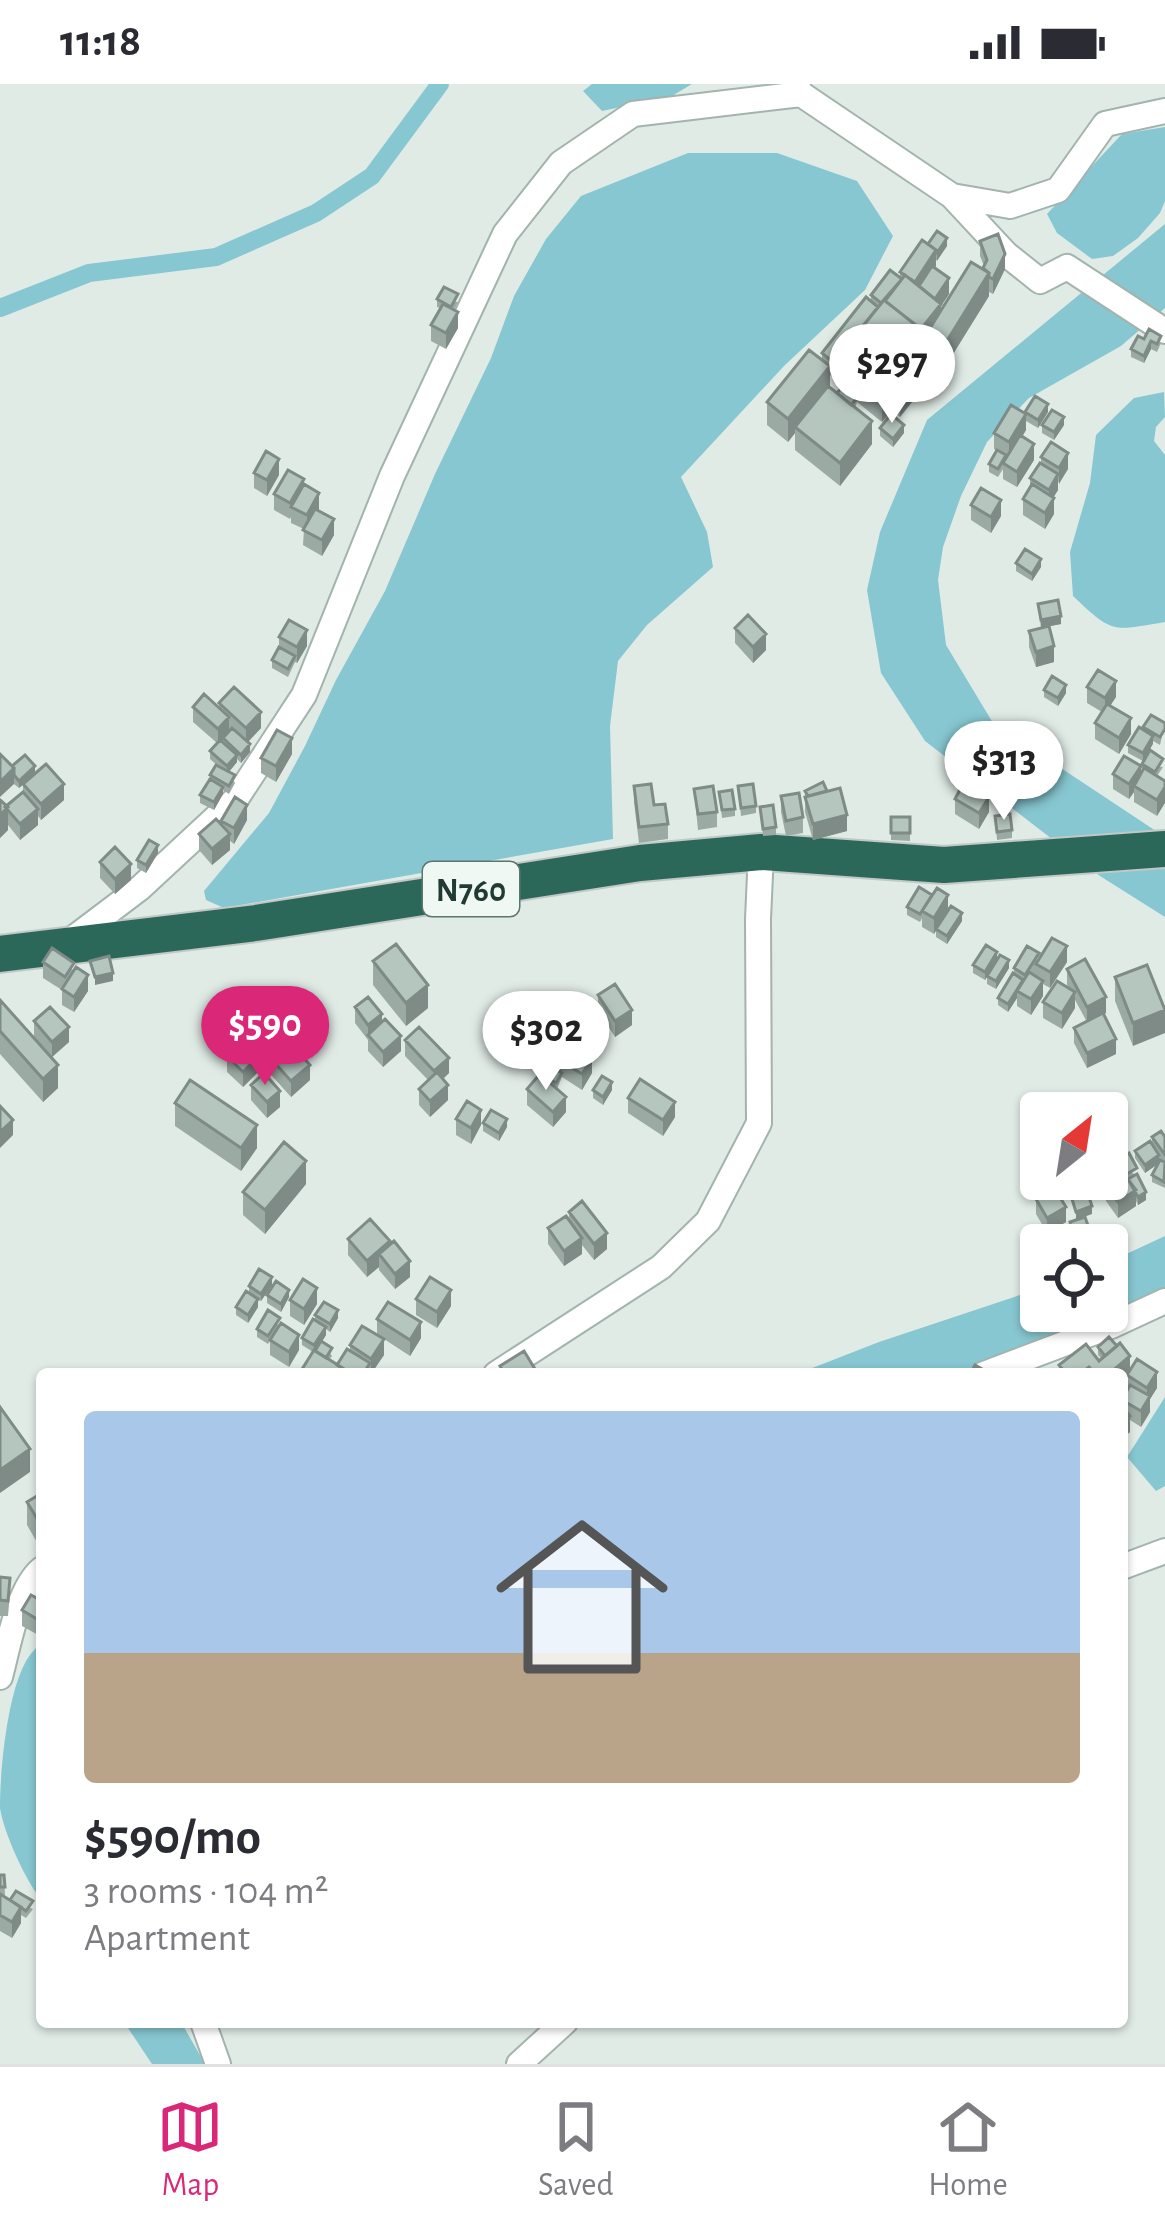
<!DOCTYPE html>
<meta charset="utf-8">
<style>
:root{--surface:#fff;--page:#f2f2f3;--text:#2b2b33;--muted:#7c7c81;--line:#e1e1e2;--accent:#db2777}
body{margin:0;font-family:"Alegreya Sans",sans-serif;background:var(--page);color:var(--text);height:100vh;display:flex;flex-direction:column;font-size:45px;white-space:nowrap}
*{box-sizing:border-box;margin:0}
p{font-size:39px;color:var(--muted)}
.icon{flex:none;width:66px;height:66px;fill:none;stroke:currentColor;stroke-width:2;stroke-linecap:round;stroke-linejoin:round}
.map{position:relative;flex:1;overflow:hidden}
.side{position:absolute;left:36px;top:1284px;width:1092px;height:660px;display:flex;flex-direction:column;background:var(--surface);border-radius:12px;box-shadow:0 3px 9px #0004}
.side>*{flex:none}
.needle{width:78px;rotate:30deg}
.controls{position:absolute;left:1020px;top:1008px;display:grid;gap:24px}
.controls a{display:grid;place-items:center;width:108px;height:108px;border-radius:12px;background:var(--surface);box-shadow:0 3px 9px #0004;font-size:60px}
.price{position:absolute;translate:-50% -102px;padding:0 27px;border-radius:42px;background:#fff;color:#222;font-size:39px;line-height:78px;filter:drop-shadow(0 3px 6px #0008)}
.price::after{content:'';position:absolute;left:50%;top:72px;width:36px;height:27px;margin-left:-18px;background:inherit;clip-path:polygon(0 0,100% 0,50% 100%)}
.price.selected{background:var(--accent);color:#fff}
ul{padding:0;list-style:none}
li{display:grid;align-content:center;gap:24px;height:636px;padding:0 48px}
li span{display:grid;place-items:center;height:372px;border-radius:12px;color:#555}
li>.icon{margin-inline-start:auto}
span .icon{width:216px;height:216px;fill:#fffc;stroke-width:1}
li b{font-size:51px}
.status{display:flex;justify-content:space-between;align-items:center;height:84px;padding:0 60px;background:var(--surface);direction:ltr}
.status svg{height:33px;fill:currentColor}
.tab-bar{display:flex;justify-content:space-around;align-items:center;height:168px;border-top:3px solid var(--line);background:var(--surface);font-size:33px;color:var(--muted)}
.tab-bar a{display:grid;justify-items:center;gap:6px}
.tab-bar .selected{color:var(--accent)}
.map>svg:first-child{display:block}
.water{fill:#87c7d1}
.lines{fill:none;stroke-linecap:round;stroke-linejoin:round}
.canal{stroke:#87c7d1;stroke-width:18}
.minor-casing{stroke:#a3b3ad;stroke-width:28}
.highway-casing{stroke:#c1c8c6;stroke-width:40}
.minor{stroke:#fff;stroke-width:24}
.highway{stroke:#2c685a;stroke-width:36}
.wall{fill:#9caaa4;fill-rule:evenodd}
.shaded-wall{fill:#7f8b86}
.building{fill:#b5c6bf;stroke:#7f8b86;stroke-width:3}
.labels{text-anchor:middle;stroke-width:12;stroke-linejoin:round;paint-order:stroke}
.shield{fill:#f0f8f4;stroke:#5f746e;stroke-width:3}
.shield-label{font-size:33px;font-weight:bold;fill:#213b34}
</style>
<div class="status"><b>11:18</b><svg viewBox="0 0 49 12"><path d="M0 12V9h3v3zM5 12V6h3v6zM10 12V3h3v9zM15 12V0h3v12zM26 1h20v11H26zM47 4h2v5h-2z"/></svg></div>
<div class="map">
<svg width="1165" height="1980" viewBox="0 0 1165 1980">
<rect width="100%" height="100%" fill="#e0ebe6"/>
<!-- water -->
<path class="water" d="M592,0H692L672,12L602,27L583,7Z
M1165,43V117L1160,129L1138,154L1113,172L1092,175L1057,149L1047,130L1122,50Z
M688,69H777L857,97L893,152L865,206L784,282L681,393L707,448L713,483L647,541L618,577L610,642L613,755L224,824L206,816L204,807L269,729L305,662L336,596L385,507L435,390L491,274L514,212L546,155L581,112Z
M1165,140V224L1121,262L1029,314L987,358L961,412L943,463L938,496L946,561L993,639L1165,753V833L1100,792L925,657L881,589L867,506L880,448L927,336Z
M1164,308L1165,333L1156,343L1154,357L1165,371V538C1112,547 1113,550 1073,512L1070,468L1090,399L1096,351L1134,314Z
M1165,1152V1210L1145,1219L1070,1245L955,1290H797L879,1258L1041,1204V1227H1107V1179Z
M1165,1313V1402L1156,1407L1127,1373Z
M42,1557V1817C26,1797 4,1750 0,1724C0,1686 7,1613 25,1579C29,1571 36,1564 42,1557Z
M124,1938H181L205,1980H152Z"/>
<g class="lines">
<!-- canal -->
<path class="canal" d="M0,224L89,189L216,173L316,129L372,92L440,0"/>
<!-- minor casing -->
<g class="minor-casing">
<path id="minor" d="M796,0L801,10L952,112L1006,170L1040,197L1067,183L1165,247
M952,112L1010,122L1058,106L1105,40L1165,27
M66,860L140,804L236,715L304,611L392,392L505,150L561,79L633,30L801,10
M496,1290L661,1183L708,1137L759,1039L758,835L761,768
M984,1290L1111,1242L1165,1217
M1122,1483L1165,1467
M0,1593C8,1563 18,1504 42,1485
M203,1938L218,1980
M519,1980L565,1938"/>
</g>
<!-- highway casing -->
<g class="highway-casing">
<path id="highway" d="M0,870L256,839L640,779L761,768L944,781L1165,765"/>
</g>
<!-- minor -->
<use href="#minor" class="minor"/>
<!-- highway -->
<use href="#highway" class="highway"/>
</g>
<!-- wall -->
<path class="wall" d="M980,157L1005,185L993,210L989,208V212L945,283L936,278V288L900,333L892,326L882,338L857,318L855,324L872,360L840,402L795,366V349L788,358L767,341V318L822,276V269L871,218V211L900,194V188L928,160L947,162L936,177L935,184L949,210L941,222V226L983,184L984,182L980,172ZM830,291L835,295L838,291V303L841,305L837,309L830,303Z
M437,215L458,218L454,226L458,244L446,265L431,257V241L440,224L437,223Z
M1144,255L1161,259L1157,268L1151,265L1144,279L1131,273V265Z
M1048,328L1038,344L1026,337V346L1022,353L1034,376L1017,403L1003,395V385L998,393L989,388V380L997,367L994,365V349L1025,330Z
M1042,341H1064L1054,356L1042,349Z
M880,344L904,349L893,363L880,352Z
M1041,373L1068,385L1058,399V406L1053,413L1054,430L1045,445L1023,431V415L1030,402V394L1041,379Z
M254,389L279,391L267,412L254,404Z
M304,401L334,451L322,472L303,461L304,445L291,439V433L290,435L274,426V410Z
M971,421L1001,432L991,449L971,436Z
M1016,479L1041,483L1032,497L1016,487Z
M1038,520L1061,540L1049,542L1054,578L1036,583L1029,563V547L1041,544Z
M735,544L766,566L753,579L735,559Z
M279,553L307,562L297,579L295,578L288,593L272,584V576L279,563Z
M1087,603L1116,613L1110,621L1131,650L1119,670L1095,655V639L1102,628L1087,619Z
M1044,606L1066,609L1058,622L1044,613Z
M219,619L261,644L248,658L250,668L241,679L237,675V678L229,688L235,699L229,710L223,706V710L214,726L200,719V711L210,695V691L218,682L210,675V667L217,659L193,638V623L219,624Z
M1165,639L1160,661L1153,657L1143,677L1128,669V661L1143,646V643Z
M292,670L276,698L261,689V674Z
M1142,680L1163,683L1157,692V732L1134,718V708L1129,715L1113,705V690L1141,691Z
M12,682L35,689L64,716L41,736L38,732V741L20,756L8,741V746L0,754V731L23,709V701L19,704L14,700Z
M634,702L654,721L668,740V755L639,759L634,718Z
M738,702L756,722V729L741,732Z
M694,705L717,728V743L698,746Z
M805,707H827L847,747L813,756L805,728Z
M719,708L735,725V732L722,734Z
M781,712L803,733V749L786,752L781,728Z
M955,715L989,728L979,745L955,730Z
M760,723L776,743V751L763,752Z
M995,732L1012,746V754L997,756Z
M891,733H910V757L891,756Z
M247,736L234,760L230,757V766L212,781L199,766V750L221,741V737Z
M158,769L146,789L137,784V776Z
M100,778L131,796L115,810L100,794Z
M907,823L948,826L962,837L947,860L936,853V846L934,850L922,843V834L920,838L907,831Z
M997,875L1009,884L996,905L987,900V893L985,896L973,889V881Z
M1039,875L1067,878L1050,904L1043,900V912L1031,931L1017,922V914L1008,928L998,921V914L1014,890V884Z
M373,877L428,924L406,942L373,901Z
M43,878L74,886L88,907L74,928L62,921V906L43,894Z
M1147,881L1133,962L1115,917V893Z
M1067,885L1106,929L1103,930L1116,970L1087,984L1074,959V944L1087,938L1075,916V924L1062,945L1043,934V918L1069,904L1067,901Z
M598,911L632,941L615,953L598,927Z
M0,916L58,1004L43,1018L0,970Z
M355,923L382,938L401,967L383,983L368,967V956L355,939Z
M520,932L543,934L533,948L520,940Z
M566,935L584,938L577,949L566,943Z
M219,936L259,944L277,956L310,996L291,1013L264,983V968L253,957V950L242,958L257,989L243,1003L227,988V972L240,960L231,967L219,952Z
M34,937L69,958L52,973L34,953Z
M405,956L449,989L443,995L448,1016L430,1033L419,1021V1005L428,996L405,972Z
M565,956L592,989L582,1006L562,993L557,1005L566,1028L553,1043L527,1021V1005L551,982L553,969L548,965V957Z
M548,960L537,977L528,972V964Z
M251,1001L280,1023L267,1034L251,1016Z
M593,1006H612L603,1021L593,1014Z
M628,1014L675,1033L663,1052L628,1029Z
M175,1019L257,1064L241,1087L175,1042Z
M456,1035L481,1041L471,1060L456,1051Z
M483,1039L507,1043L499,1057L483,1047Z
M1152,1053H1165V1109V1104L1152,1098V1091L1158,1080L1145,1089L1135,1074V1067L1152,1061Z
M1115,1077L1137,1092L1146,1116L1138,1121L1136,1117V1122L1118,1134L1106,1117V1105L1099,1095L1119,1092L1115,1085Z
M306,1100L265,1150L243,1131V1108Z
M1036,1115L1066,1138L1047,1149L1036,1130Z
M569,1128L607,1165L594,1176L582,1161V1170L564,1182L548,1160V1144L569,1135Z
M348,1155L390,1161L410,1193L395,1205L379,1186V1183L367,1193L348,1171Z
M272,1201L261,1217L258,1216V1223L248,1239L236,1231V1223L249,1209V1202Z
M267,1211L289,1213L281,1228L267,1219Z
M416,1215L451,1222L437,1244L416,1231Z
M290,1216L317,1220L304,1241L290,1232Z
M315,1231L338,1234L330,1248L326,1245V1251L322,1258L332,1272L329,1276L337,1281L350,1267V1261L377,1251V1235L421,1254L410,1272L384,1255V1271L371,1290H299L313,1268L302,1261V1254L315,1237Z
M280,1240L299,1266L289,1283L270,1271V1257L268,1260L257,1253V1245Z
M1098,1263L1157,1304L1150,1315V1328L1141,1343L1130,1336V1348L1122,1354V1315L1127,1306L1128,1289L1122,1294V1290H1059V1281L1099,1277L1102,1275L1098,1271Z
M42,1409V1467L27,1441V1418Z
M0,1493L10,1509L8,1532H0Z
M42,1517V1548L40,1552L22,1542V1526Z
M0,1791H4L5,1811H1L33,1825L26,1834L21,1831V1839L12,1854L0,1847Z"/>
<!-- shaded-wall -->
<path class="shaded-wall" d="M947,154V162L937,177V169Z
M936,166V182L920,207L915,198Z
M1005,170V185L993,210V195Z
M989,189V212L945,283V260Z
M949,194V210L941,222V244L934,253L921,246L934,217Z
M458,228V244L446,265V249Z
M936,257V288L900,333V302Z
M1151,257V265L1144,279V272Z
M838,275V291L835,295V280Z
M830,282V305L795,343V349L788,358V335Z
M892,296V326L882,338V307Z
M1048,320V328L1038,344V336Z
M1026,330V346L1009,374V358Z
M1064,333V341L1054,356V348Z
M872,337V360L840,402V379Z
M904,341V349L893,363V355Z
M1034,360V376L1017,403V388Z
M1068,369V385L1059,400V384Z
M279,375V391L267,412V396Z
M1058,390V406L1049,421V406Z
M319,409V425L307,447V431Z
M1054,414V430L1045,445V429Z
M1001,416V432L991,449V433Z
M334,435V451L322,472V456Z
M1041,475V483L1032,497V490Z
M1061,532V540L1041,544V536Z
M307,546V562L297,579V563Z
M766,550V566L753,579V563Z
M1054,562V578L1036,583V568Z
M1116,597V613L1105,630V614Z
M1066,601V609L1058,622V614Z
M261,628V644L246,660V644Z
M229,633V649L218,661V645Z
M1131,634V650L1119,670V654Z
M1153,652V660L1143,677V669Z
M292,654V670L276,698V682Z
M250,660V668L241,679V671Z
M237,671V678L227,690V682Z
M35,682V690L19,704V697Z
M1141,682V698L1134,702V708L1129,715V700Z
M14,684V700L0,713V698Z
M64,700V716L41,736V720Z
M223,703V710L214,726V718Z
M1165,703V719L1157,732V716Z
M989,713V728L979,745V729Z
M247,721V736L234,760V744Z
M8,723V746L0,754V731Z
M38,725V741L20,756V740Z
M847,731V747L813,756V740Z
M230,750V766L212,781V765Z
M158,761V769L146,789V781Z
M131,780V796L115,810V795Z
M948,811V827L934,850V834Z
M962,829V837L947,860V852Z
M1067,862V878L1050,904V888Z
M997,868V876L985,896V888Z
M1009,876V884L996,905V897Z
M113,889V897L95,901V893Z
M88,891V907L74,928V913Z
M1043,897V912L1031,931V915Z
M428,901V924L406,942V919Z
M1017,907V914L1008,928V920Z
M1075,908V924L1062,945V929Z
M1106,913V929L1087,939V923Z
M543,926V934L533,948V941Z
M632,926V941L615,953V937Z
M1165,926V949L1133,962V939Z
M259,930V945L231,967V951Z
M382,930V945L368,951V941Z
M584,930V938L577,949V942Z
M69,943V958L52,973V958Z
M401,952V967L383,983V968Z
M548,952V960L537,977V969Z
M1116,955V970L1087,984V969Z
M257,974V989L243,1003V988Z
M449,974V989L434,1003V987Z
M592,974V989L582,1006V990Z
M58,981V1004L43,1018V995Z
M310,981V996L291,1013V997Z
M612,998V1006L603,1021V1013Z
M448,1001V1016L430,1033V1017Z
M280,1007V1023L267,1034V1018Z
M566,1013V1028L553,1043V1028Z
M675,1018V1033L663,1052V1036Z
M481,1026V1041L471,1060V1044Z
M507,1035V1043L499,1057V1049Z
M13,1036V1051L0,1064V1048Z
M257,1041V1064L241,1087V1064Z
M1159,1071V1079L1145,1089V1081Z
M306,1077V1100L265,1150V1126Z
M1095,1104V1112L1077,1118V1110Z
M1136,1106V1122L1118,1134V1118Z
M1146,1108V1116L1138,1121V1113Z
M1092,1122V1130L1076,1136V1128Z
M1066,1123V1138L1047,1149V1134Z
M607,1149V1165L594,1176V1160Z
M1092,1153V1161H1076V1158Z
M582,1154V1170L564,1182V1167Z
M390,1157V1173L379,1170V1183L367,1193V1177Z
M410,1177V1193L395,1205V1190Z
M272,1193V1201L261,1217V1210Z
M317,1204V1220L304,1241V1225Z
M289,1206V1213L281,1228V1220Z
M451,1206V1222L437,1244V1228Z
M258,1215V1223L248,1239V1231Z
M338,1226V1234L330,1248V1240Z
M421,1238V1254L410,1272V1256Z
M326,1243V1251L314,1269V1261Z
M299,1251V1266L289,1283V1268Z
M384,1255V1271L371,1290V1275Z
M1130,1272V1287L1122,1294V1290H1109Z
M1157,1288V1304L1150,1315V1328L1141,1343V1327L1147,1317V1304Z
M1130,1332V1348L1122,1354V1339Z
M30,1365V1388L0,1409V1386Z
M21,1823V1839L12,1854V1838Z"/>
<!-- building -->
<path class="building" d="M937,147L947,154L937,169L935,168L936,166L928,160Z
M998,150L1005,170L993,195L989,193V189L983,184L987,176L980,157Z
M922,156L936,166L915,198L900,188Z
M971,178L989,189L945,260L927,249Z
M932,182L949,194L935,215L919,202Z
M890,186L902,195L881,219L871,211Z
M905,191L941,220L921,245L885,217Z
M444,203L458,210L451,223L437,215Z
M866,213L878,223L838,273L840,274L835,280L822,269Z
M884,216L936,257L900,302L892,296L882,307L838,273Z
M443,220L458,228L446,249L431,241Z
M1149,245L1161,252L1157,260L1151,257L1144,272L1131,265L1138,252L1144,255Z
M809,266L830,282L788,335L767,318Z
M828,302L872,337L840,379L795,343Z
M843,302L857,314L851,321L837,309Z
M1035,312L1048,320L1038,336L1025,328Z
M1011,321L1026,330L1009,358L994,349Z
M1052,326L1064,333L1054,348L1042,341Z
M891,330L904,341L893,355L880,344Z
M1020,351L1034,360L1017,388L1003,379Z
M1051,358L1068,369L1059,384L1041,373Z
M997,366L1006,371L998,385L989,380Z
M266,367L279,375L267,396L254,389Z
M1040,379L1058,390L1049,406L1030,394Z
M288,386L304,395L290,419L274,410Z
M304,400L319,409L307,431L291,423Z
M1032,400L1054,414L1045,429L1023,415Z
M981,404L1001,416L991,433L971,421Z
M315,425L334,435L322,456L303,446Z
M1025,465L1041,475L1032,490L1016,479Z
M1058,516L1061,532L1041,536L1038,520Z
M748,531L766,550L753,563L735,544Z
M289,536L307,546L297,563L279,553Z
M1049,542L1054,562L1036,568L1029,547Z
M279,563L295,572L288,585L272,576Z
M1098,586L1116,597L1105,614L1087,603Z
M1052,592L1066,601L1058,614L1044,606Z
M234,603L261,628L246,644L219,619Z
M204,610L229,633L218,645L193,623Z
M1107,620L1131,634L1119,654L1095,639Z
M1151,631L1165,639V645L1160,653L1143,643Z
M1139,643L1153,652L1143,669L1128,661Z
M232,644L250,660L241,671L223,654Z
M277,646L292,654L276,682L261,674Z
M220,656L237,671L227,682L210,667Z
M1150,666L1163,675L1155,688L1142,680Z
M0,670L14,684L0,698Z
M25,671L35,682L19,697L14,691V684L12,682Z
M1124,672L1141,682L1129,700L1113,690Z
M46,680L64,700L41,720L23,700Z
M216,681L235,691L229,702L210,691Z
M1144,684L1165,697V703L1157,716L1134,702Z
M210,695L223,703L214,718L200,711Z
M823,698L827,707L808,712L805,707Z
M964,698L989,713L979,729L955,715Z
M651,700L654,721L665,720L668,740L639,743L634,702Z
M753,700L756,722L741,724L738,702Z
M713,702L717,728L698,730L694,705Z
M840,704L847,731L813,740L805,713Z
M732,706L735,725L722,726L719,708Z
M23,708L38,725L20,740L5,723Z
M799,709L803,733L786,737L781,712Z
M235,713L247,721L234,744L221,737Z
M0,716L8,723L0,731Z
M773,721L776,743L763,745L760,723Z
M1010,730L1012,746L997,748L995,732Z
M891,733H910V749H891Z
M216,735L230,750L212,765L199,750Z
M149,756L158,761L146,781L137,776Z
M115,763L131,780L115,795L100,778Z
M919,803L932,811L920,830L907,823Z
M937,804L948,811L934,834L922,827Z
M951,822L962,829L947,852L936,845Z
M1052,854L1067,862L1050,888L1036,880Z
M396,860L428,901L406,919L373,877Z
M986,861L997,868L985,888L973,881Z
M1027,862L1039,869L1025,891L1014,884Z
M52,864L74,879L65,893L43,878Z
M1000,871L1009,876L996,897L987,892Z
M109,872L113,889L95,893L90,877Z
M1085,875L1106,913L1087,923L1067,885Z
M1147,881L1165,926L1133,939L1115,893Z
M76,883L88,891L74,913L62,905Z
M1029,888L1043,897L1031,915L1017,907Z
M1013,889L1023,896L1008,920L998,914Z
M1057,897L1075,908L1062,929L1043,918Z
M615,900L632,926L615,937L598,911Z
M368,913L382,930L368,941L355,923Z
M247,915L259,930L231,951L219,936Z
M0,916L58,981L43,995L0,947Z
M529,917L543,926L533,941L520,932Z
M50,923L69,943L52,958L34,937Z
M573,923L584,930L577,942L566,935Z
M1103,929L1116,955L1087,969L1074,944Z
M385,935L401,952L383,968L368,951Z
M266,937L277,949L265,961L253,949Z
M419,943L449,974L434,987L405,956Z
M556,944L565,950L557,963L548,957Z
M539,947L548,952L537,969L528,964Z
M283,951L310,981L291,997L264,967Z
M562,954L592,974L582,990L551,971Z
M242,958L257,974L243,988L227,972Z
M549,981L562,989L556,999L543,991Z
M437,988L448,1001L430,1017L419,1005Z
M264,989L280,1007L267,1018L251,1001Z
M540,990L566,1013L553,1028L527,1005Z
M602,992L612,998L603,1013L593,1006Z
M640,995L675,1018L663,1036L628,1014Z
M190,996L257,1041L241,1064L175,1019Z
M467,1017L481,1026L471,1044L456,1035Z
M0,1022L13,1036L0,1048Z
M491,1026L507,1035L499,1049L483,1039Z
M1161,1047L1165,1053V1071L1152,1053Z
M1150,1057L1159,1071L1145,1081L1135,1067Z
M284,1058L306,1077L265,1126L243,1108Z
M1129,1069L1137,1084L1125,1091L1122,1090L1115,1077Z
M1160,1076L1165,1078L1164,1098L1152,1091Z
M1109,1077L1119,1092L1108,1100L1104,1095H1107V1078Z
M1123,1089L1136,1106L1118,1118L1106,1101Z
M1137,1090L1146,1108L1138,1113L1128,1095Z
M1081,1095H1091L1095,1104L1077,1110L1072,1098Z
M1054,1104L1066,1123L1047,1134L1036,1115Z
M1088,1110L1092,1122L1076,1128L1072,1115Z
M582,1117L607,1149L594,1160L569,1128Z
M566,1132L582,1154L564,1167L548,1144Z
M1085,1133L1092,1153L1076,1158L1070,1138Z
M370,1135L390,1157L367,1177L348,1155Z
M394,1157L410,1177L395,1190L379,1170Z
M259,1185L272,1193L261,1210L249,1202Z
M430,1193L451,1206L437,1228L416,1215Z
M303,1195L317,1204L304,1225L290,1216Z
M276,1197L289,1206L281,1220L267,1211Z
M246,1207L258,1215L248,1231L236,1223Z
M324,1218L338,1226L330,1240L315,1231Z
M388,1218L421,1238L410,1256L377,1235Z
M268,1226L280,1234L268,1252L257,1245Z
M313,1235L326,1243L314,1261L302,1254Z
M281,1239L299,1251L289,1268L270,1256Z
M362,1242L384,1255L371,1275L350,1261Z
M1109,1253L1117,1262L1105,1272L1098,1263Z
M321,1257L332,1264L326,1274L315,1267Z
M1120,1259L1130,1272L1109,1290H1095L1089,1283L1080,1290H1066L1059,1281L1086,1260L1099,1277Z
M347,1265L370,1279L363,1290H351L337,1281Z
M314,1266L349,1288L348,1290H299Z
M524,1267L538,1290H505L500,1282Z
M1137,1275L1157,1288L1147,1304L1127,1291Z
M975,1281L991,1290H970Z
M1130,1301L1150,1312L1141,1327L1122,1316Z
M1122,1322L1130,1332L1122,1339Z
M0,1323L30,1365L0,1386Z
M42,1409V1443L27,1418Z
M0,1493L10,1494L8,1517L0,1516Z
M31,1511L42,1517V1532L40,1537L22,1526Z
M0,1791H4L5,1803H0Z
M16,1807L33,1817L26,1827L10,1816Z
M0,1810L21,1823L12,1838L0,1831Z"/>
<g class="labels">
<!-- shield labels -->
<rect class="shield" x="423" y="778" width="96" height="54" rx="9"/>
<g class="shield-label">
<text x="471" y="817">N760</text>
</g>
</g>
</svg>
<div class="controls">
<a><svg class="needle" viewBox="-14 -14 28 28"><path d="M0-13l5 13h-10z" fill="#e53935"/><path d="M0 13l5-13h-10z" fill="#7c7c81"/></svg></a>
<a><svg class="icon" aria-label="locate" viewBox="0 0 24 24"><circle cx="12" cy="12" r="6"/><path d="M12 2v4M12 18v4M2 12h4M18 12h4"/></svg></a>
</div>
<b class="price" style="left:892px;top:342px">$297</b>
<b class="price" style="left:1004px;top:739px">$313</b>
<b class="price selected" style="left:265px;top:1004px">$590</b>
<b class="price" style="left:546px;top:1009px">$302</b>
<section class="side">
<ul>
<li><span style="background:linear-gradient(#a9c7e8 65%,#b9a48a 0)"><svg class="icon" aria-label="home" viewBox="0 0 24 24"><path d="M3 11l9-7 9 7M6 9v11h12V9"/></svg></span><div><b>$590/mo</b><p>3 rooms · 104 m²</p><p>Apartment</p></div></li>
</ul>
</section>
</div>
<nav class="tab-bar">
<a class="selected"><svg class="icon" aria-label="map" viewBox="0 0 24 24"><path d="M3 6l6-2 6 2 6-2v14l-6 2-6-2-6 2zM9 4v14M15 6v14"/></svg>Map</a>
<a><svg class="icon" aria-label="saved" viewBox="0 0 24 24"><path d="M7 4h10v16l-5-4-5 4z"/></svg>Saved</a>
<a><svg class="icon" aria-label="home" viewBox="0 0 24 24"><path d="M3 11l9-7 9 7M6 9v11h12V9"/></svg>Home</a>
</nav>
